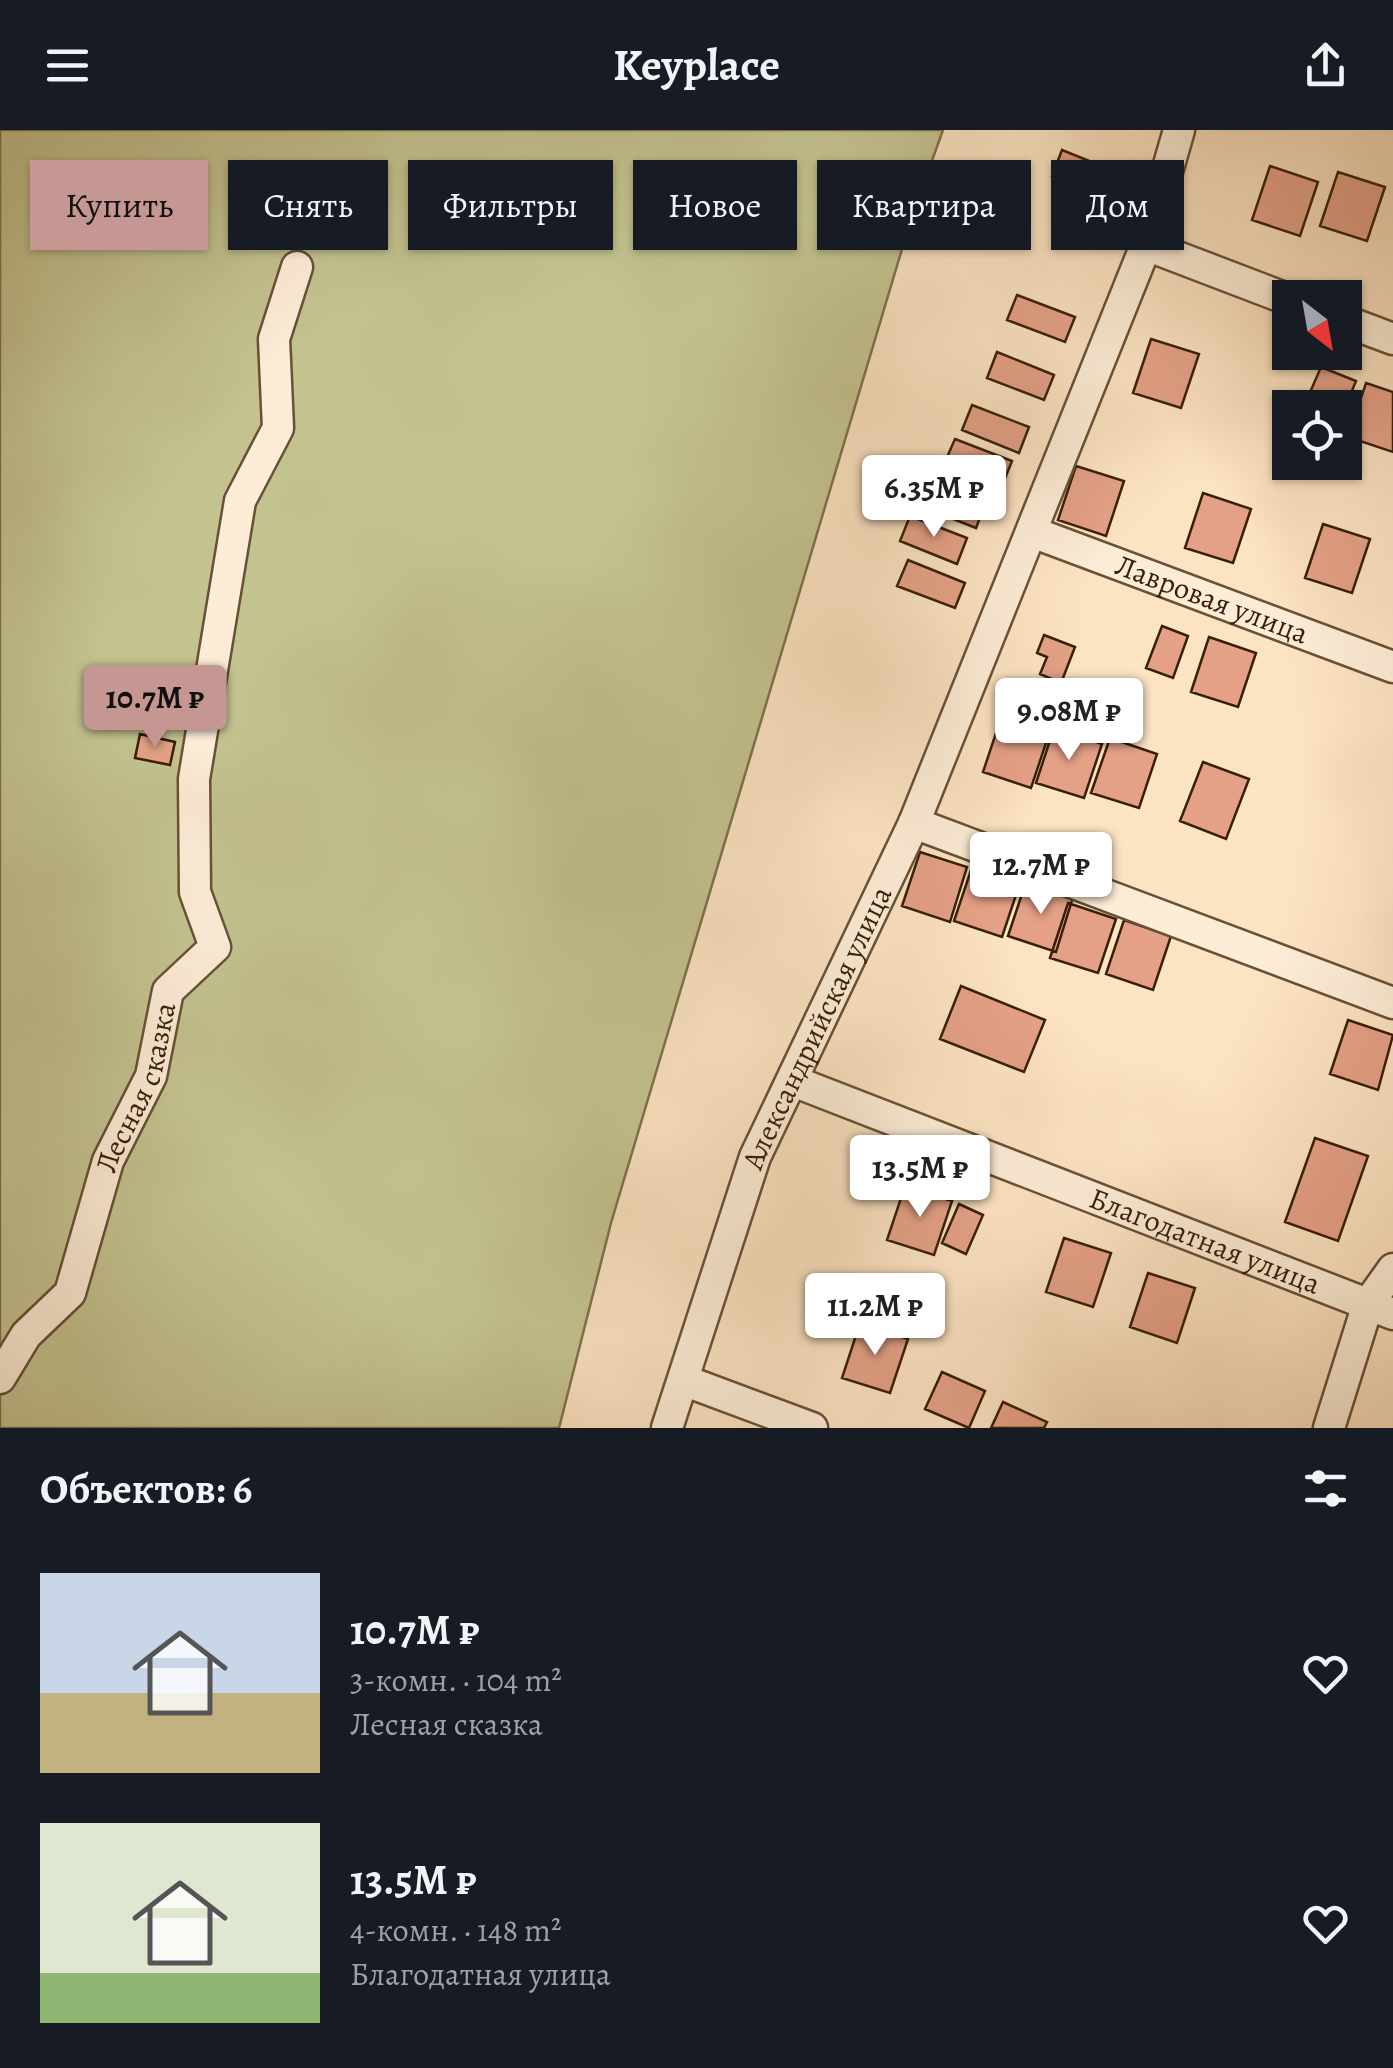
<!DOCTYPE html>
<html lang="ru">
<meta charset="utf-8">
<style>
:root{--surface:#171b24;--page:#242831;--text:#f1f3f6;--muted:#9ea1a6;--accent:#c59692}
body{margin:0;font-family:Alegreya,serif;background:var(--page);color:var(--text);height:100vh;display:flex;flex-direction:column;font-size:38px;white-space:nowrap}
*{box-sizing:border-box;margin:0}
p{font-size:32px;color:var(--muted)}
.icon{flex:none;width:55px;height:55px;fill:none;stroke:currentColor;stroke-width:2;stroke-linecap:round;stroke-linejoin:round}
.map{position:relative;height:1298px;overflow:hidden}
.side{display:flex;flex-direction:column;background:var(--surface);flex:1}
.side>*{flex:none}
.guide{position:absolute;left:30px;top:30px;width:1335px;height:90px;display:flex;gap:20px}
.needle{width:65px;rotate:149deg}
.tools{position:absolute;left:1272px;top:150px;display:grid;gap:20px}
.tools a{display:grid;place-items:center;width:90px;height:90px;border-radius:0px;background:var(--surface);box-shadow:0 2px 8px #0004;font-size:50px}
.price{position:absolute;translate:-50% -85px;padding:0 22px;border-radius:10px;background:#fff;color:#222;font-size:32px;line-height:65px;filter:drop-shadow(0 2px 5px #0008)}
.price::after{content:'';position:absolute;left:50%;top:60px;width:30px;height:22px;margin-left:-15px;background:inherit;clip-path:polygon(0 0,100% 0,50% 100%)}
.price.active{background:var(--accent);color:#111}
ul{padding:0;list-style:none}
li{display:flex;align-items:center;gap:30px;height:250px;padding:0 40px}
li span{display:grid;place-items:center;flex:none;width:280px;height:200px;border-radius:0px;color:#555}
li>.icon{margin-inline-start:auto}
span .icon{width:120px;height:120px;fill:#fffc;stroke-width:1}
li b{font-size:42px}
h2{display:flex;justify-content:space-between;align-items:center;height:120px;padding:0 40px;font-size:42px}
.chip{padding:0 35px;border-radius:0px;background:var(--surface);box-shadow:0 2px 8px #0004;font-size:35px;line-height:90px}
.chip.active{background:var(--accent);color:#111}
header{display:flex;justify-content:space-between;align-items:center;height:130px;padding:0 40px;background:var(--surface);font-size:45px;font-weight:700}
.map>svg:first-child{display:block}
.green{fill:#c3c390;stroke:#7e714c;stroke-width:2.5}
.building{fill:#e4a187;stroke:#381f08;stroke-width:2.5}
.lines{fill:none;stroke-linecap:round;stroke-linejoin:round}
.minor-casing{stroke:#695036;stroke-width:35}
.minor{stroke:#fdedd7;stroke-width:30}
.labels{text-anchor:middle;stroke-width:10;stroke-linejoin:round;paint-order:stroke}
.street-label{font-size:30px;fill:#381f08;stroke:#fdedd7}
</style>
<header><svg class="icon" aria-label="menu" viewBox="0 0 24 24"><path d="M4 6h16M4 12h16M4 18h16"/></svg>Keyplace<svg class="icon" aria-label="share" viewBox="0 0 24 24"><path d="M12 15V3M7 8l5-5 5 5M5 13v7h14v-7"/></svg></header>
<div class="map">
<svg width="1393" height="1298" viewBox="0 0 1393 1298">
<rect width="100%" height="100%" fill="#fce3c2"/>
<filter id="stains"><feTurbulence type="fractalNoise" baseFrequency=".002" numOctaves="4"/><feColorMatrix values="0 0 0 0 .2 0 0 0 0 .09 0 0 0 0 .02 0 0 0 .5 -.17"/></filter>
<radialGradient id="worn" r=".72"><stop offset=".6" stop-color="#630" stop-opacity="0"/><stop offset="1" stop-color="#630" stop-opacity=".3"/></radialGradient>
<!-- green -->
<path class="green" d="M0,0H943L911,89L611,1093L559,1298H0Z"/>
<!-- building -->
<path class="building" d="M1062,20L1119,43L1109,68L1052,46Z
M1270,36L1318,52L1300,106L1252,90Z
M1338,42L1385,57L1367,111L1320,96Z
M1017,165L1075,187L1065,212L1007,190Z
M1151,209L1199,224L1181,278L1133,263Z
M997,222L1054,245L1044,270L987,248Z
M1321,237L1356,251L1345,278L1304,276Z
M1366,253L1393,262V322L1348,307Z
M972,275L1029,297L1019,323L962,300Z
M955,309L1012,331L1002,356L944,334Z
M1076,336L1124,351L1106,406L1058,390Z
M928,350L986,372L976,398L918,375Z
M1203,363L1251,379L1233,433L1185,418Z
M910,386L967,408L957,434L900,411Z
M1323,394L1370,409L1352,463L1305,448Z
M908,430L965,453L955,478L897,456Z
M1162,496L1188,506L1173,548L1146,538Z
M1044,505L1075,517L1061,553L1040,544L1047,527L1037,523Z
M1209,507L1256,523L1238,577L1191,562Z
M1001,588L1049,604L1031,658L983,642Z
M1054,598L1102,614L1084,668L1036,653Z
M140,604L175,612L170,635L135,628Z
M1110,608L1157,624L1139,678L1091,663Z
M1203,632L1249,649L1226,709L1180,691Z
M920,722L967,737L950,792L902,776Z
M972,737L1020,753L1002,807L954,791Z
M1026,752L1073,767L1056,822L1008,806Z
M1068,773L1116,789L1098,843L1050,828Z
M1124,790L1171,806L1153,860L1106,844Z
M961,856L1045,890L1024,942L940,909Z
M1348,890L1393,905L1378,960L1330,944Z
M1315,1008L1368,1026L1338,1111L1285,1092Z
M905,1056L952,1071L934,1125L887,1110Z
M959,1074L983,1085L966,1124L942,1113Z
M1064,1108L1111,1123L1093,1177L1046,1162Z
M1148,1143L1195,1158L1177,1213L1130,1197Z
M860,1193L908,1209L890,1263L842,1248Z
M942,1242L985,1261L969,1298L925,1279Z
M1003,1272L1047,1292L1044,1298H991Z"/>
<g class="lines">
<!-- minor casing -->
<g class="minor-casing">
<g id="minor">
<path d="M1146,115L1290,170"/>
<path d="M1345,191L1393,209"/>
<path id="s1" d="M1032,402L1393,537"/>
<path d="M914,693L1393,873"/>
<path id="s2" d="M793,951L1393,1184"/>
<path id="s3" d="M0,1248L26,1205L70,1163L108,1031L151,946L168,861L215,817L195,762L194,649L240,371L278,298L274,209L297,137"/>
<path d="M683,1250L812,1298"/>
<path id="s4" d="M667,1298L755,1027L914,693L1146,115L1179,0"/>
<path d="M1329,1298L1368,1174L1393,1139"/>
</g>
</g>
<!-- minor -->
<use href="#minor" class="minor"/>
</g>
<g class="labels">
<!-- street labels -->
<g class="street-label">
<text dy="10" stroke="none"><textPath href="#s1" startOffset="192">Лавровая улица</textPath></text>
<text dy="10" stroke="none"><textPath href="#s4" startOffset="428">Александрийская улица</textPath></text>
<text dy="10" stroke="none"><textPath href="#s3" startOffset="328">Лесная сказка</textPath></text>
<text dy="10" stroke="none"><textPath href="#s2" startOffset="442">Благодатная улица</textPath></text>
</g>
</g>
<rect width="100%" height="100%" filter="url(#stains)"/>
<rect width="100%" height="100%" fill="url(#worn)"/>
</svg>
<div class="tools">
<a><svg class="needle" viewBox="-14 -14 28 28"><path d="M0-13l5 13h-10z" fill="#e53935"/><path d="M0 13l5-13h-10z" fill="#9ea1a6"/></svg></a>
<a><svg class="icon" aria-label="locate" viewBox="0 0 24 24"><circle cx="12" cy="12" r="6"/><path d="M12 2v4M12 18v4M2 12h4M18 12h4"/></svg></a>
</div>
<b class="price" style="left:934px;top:410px">6.35M ₽</b>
<b class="price active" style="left:155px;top:620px">10.7M ₽</b>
<b class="price" style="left:1069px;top:633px">9.08M ₽</b>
<b class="price" style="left:1041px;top:787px">12.7M ₽</b>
<b class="price" style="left:920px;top:1090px">13.5M ₽</b>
<b class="price" style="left:875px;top:1228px">11.2M ₽</b>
<div class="guide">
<a class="chip active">Купить</a>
<a class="chip">Снять</a>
<a class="chip">Фильтры</a>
<a class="chip">Новое</a>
<a class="chip">Квартира</a>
<a class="chip">Дом</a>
</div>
</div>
<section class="side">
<h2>Объектов: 6<svg class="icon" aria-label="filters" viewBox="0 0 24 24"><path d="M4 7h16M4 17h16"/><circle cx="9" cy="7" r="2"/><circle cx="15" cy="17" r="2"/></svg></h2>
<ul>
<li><span style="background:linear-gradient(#c9d6e8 60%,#c2b280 0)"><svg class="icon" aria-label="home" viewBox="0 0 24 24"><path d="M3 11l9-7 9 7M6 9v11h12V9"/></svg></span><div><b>10.7M ₽</b><p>3-комн. · 104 m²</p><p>Лесная сказка</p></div><svg class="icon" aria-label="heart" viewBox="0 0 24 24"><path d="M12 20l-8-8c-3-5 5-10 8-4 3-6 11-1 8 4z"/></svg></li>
<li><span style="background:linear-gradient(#dfe7d0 75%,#8fb573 0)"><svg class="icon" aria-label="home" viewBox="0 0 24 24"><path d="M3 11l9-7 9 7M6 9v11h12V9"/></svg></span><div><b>13.5M ₽</b><p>4-комн. · 148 m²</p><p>Благодатная улица</p></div><svg class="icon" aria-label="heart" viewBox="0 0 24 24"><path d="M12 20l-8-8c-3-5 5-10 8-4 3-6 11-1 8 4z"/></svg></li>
</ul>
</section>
